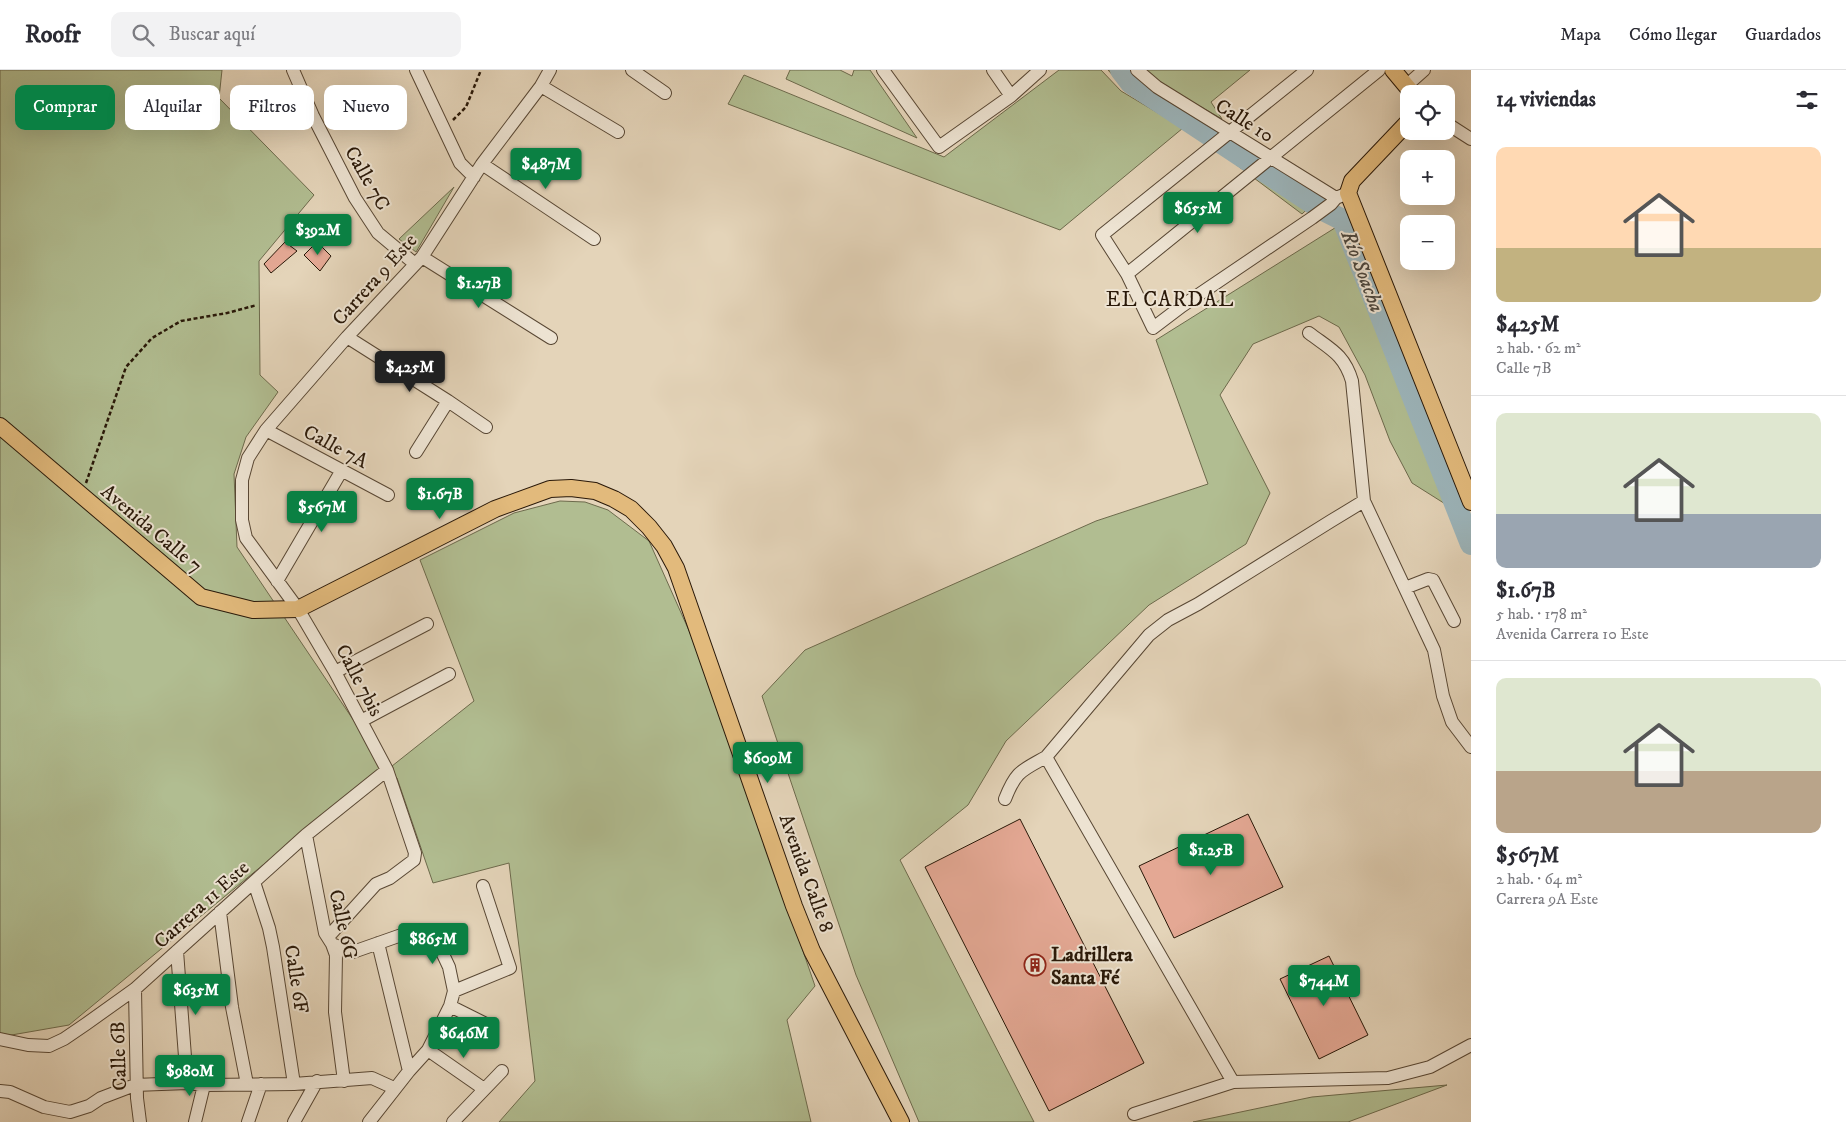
<!DOCTYPE html>
<html lang="es">
<meta charset="utf-8">
<style>
:root{--surface:#fff;--page:#f2f2f3;--text:#2b2b33;--muted:#7c7c81;--line:#e1e1e2;--accent:#0b8043}
body{margin:0;font-family:"IM FELL DW Pica",serif;background:var(--page);color:var(--text);height:100vh;display:flex;flex-direction:column;font-size:19px;white-space:nowrap}
*{box-sizing:border-box;margin:0}
p{font-size:16px;color:var(--muted)}
.icon{flex:none;width:28px;height:28px;fill:none;stroke:currentColor;stroke-width:2;stroke-linecap:round;stroke-linejoin:round}
.map{position:relative;flex:1;overflow:hidden}
.details{display:flex;flex-direction:column;background:var(--surface);width:375px}
.details>*{flex:none}
.guide{position:absolute;left:15px;top:15px;width:475px;height:45px;display:flex;gap:10px}
.buttons{position:absolute;left:1400px;top:15px;display:grid;gap:10px}
.buttons a{display:grid;place-items:center;width:55px;height:55px;border-radius:10px;background:var(--surface);box-shadow:0 5px 20px #0002;font-size:25px}
.price{position:absolute;translate:-50% -42px;padding:0 11px;border-radius:5px;background:var(--accent);color:#fff;font-size:16px;line-height:32px;filter:drop-shadow(0 1px 2px #0008)}
.price::after{content:'';position:absolute;left:50%;top:30px;width:15px;height:11px;margin-left:-8px;background:inherit;clip-path:polygon(0 0,100% 0,50% 100%)}
.price.selected{background:#222;color:#fff}
ul{padding:0;list-style:none}
li{display:grid;align-content:center;gap:10px;height:265px;padding:0 25px}
li+li{border-top:1px solid var(--line)}
li span{display:grid;place-items:center;height:155px;border-radius:10px;color:#555}
li>.icon{margin-inline-start:auto}
span .icon{width:90px;height:90px;fill:#fffc;stroke-width:1}
li b{font-size:21px}
h2{display:flex;justify-content:space-between;align-items:center;height:60px;padding:0 25px;font-size:21px}
.pill{padding:0 18px;border-radius:10px;background:var(--surface);box-shadow:0 5px 20px #0002;font-size:18px;line-height:45px}
.pill.selected{background:var(--accent);color:#fff}
header{display:flex;align-items:center;gap:30px;box-sizing:border-box;height:70px;padding:0 25px;background:var(--surface);border-bottom:1px solid var(--line)}
header strong{font-size:24px}
nav{display:flex;gap:28px;margin-inline-start:auto;font-size:18px}
.search{width:350px;height:45px;background:var(--page);display:flex;align-items:center;gap:12px;box-sizing:border-box;padding:0 18px;border-radius:10px;color:var(--muted);font-size:19px}
main{display:flex;flex:1;min-height:0}
.map>svg:first-child{display:block}
.green{fill:#b1bd91;stroke:#6d6a4c}
.lines{fill:none;stroke-linecap:round;stroke-linejoin:round}
.river{stroke:#9cb5bb;stroke-width:22}
.building{fill:#e4a894;stroke:#291808}
.minor-casing{stroke:#584734;stroke-width:14}
.major-casing{stroke:#291808;stroke-width:18}
.path{stroke:#291808;stroke-width:2.5;stroke-dasharray:4 2.5;stroke-linecap:butt}
.minor{stroke:#ede3d2;stroke-width:12}
.major{stroke:#e2ba7c;stroke-width:16}
.labels{text-anchor:middle;stroke-width:4;stroke-linejoin:round;paint-order:stroke}
.street-label{font-size:20px;fill:#291808;stroke:#ede3d2}
.poi-label{font-size:20px;font-weight:bold;fill:#291808;stroke:#ede3d2;text-anchor:start}
.water-label{font-size:21px;font-style:italic;fill:#4c473e;stroke:#ede3d2}
.neighbourhood-label{font-size:21px;letter-spacing:1px;fill:#291808;stroke:#ede3d2}
</style>
<header>
<strong>Roofr</strong>
<div class="search"><svg class="icon" aria-label="search" viewBox="0 0 24 24"><circle cx="10" cy="10" r="6"/><path d="M15 15l6 6"/></svg>Buscar aquí</div>
<nav><a>Mapa</a><a>Cómo llegar</a><a>Guardados</a></nav>
</header>
<main>
<div class="map">
<svg width="1471" height="1052" viewBox="0 0 1471 1052">
<rect width="100%" height="100%" fill="#e4d4b9"/>
<filter id="stains"><feTurbulence type="fractalNoise" baseFrequency=".004" numOctaves="4"/><feColorMatrix values="0 0 0 0 .2 0 0 0 0 .09 0 0 0 0 .02 0 0 0 .5 -.17"/></filter>
<radialGradient id="worn" r=".72"><stop offset=".6" stop-color="#630" stop-opacity="0"/><stop offset="1" stop-color="#630" stop-opacity=".3"/></radialGradient>
<!-- green -->
<path class="green" d="M0,0H222L219,28L314,125L259,191L260,305L278,322L246,367L234,404L237,477L387,700L474,631L420,490L514,443L560,431L585,432L608,440L649,471L707,601L815,916L787,950L811,1052H499L535,1011L509,793L433,813L397,708L378,700L69,955L0,967Z
M790,0H840L852,6L854,0H870L917,68L786,9Z
M1059,0H1101L1121,21L1183,58L1060,160L728,34L744,5L944,87Z
M1108,0H1131C1188,49 1256,90 1321,126L1302,144L1186,57L1125,19Z
M1145,0H1250L1211,32L1222,49L1158,12Z
M454,117L416,182L399,169Z
M1338,156L1458,442L1412,413L1390,371L1365,305L1339,257L1319,246L1253,274L1220,325L1270,423L1246,474L1149,535L1006,671L968,735L900,790L1034,1052H919L856,905L762,626L805,580L1096,451L1208,414L1156,270Z
M1447,1015L1348,1052H1193L1312,1027Z"/>
<g class="lines">
<!-- river -->
<path class="river" d="M1121,0L1131,13L1323,140L1343,150L1471,474"/>
</g>
<!-- building -->
<path class="building" d="M285,172L297,181L271,203L264,194Z
M317,172L331,186L320,201L304,185Z
M1248,744L1283,817L1174,868L1139,796Z
M1020,749L1144,993L1049,1041L925,797Z
M1329,886L1368,965L1319,989L1280,909Z"/>
<g class="lines">
<!-- minor casing -->
<g class="minor-casing">
<path id="minor" d="M293,0L313,46L355,128L378,163L415,194
M416,0L460,93L474,107
M632,0L665,23
M883,0L939,77L1011,26L1040,0
M993,0L1011,26
M1137,0L1157,17L1336,128
M1307,0L1102,165L1127,204L1153,258L1182,236L1312,148L1331,134L1336,128L1348,123
M541,16L618,62
M1406,16L1424,0
M1446,53L1471,69
M482,94L594,169
M422,187L551,268
M1127,204L1379,0
M1309,263C1330,279 1344,284 1352,311L1364,431
M347,267L448,331L486,357
M266,360L388,425
M416,382L448,331
M277,511L342,400
M1405,518L1428,509L1433,510L1454,551
M335,602L427,554
M361,651L449,604
M1471,677L1452,652L1443,626L1434,580L1364,431L1331,451L1198,534L1168,550L1149,565L1046,687L1233,1012L1388,1008L1430,997L1471,975
M1005,729C1016,701 1021,701 1046,687
M306,765L325,863L332,874L336,885L335,942L344,1011
M254,812L269,858L273,877L294,1014
M220,842L232,937L247,1014
M328,867L376,814L390,808L414,790L415,783L387,700L335,602L298,539L246,468L242,450V410L248,388L266,360L347,267L422,187L482,94L541,16L550,0
M378,873L409,1001
M332,874L353,882L410,862L433,863L449,897L454,921L450,936L428,980L409,1001L369,1052
M177,881L187,1013
M135,919L137,1028L140,1052
M454,921L510,898L483,816
M450,936L484,953
M0,969L28,975L49,976L64,969L86,954L135,919L306,765L387,700
M428,980L484,1019
M0,1021L10,1022L44,1037L70,1042L89,1036L101,1028L135,1015L187,1013L204,1015L294,1014L372,1008L394,1018
M1134,1044L1233,1012
M195,1052L204,1015
M248,1052L261,1014
M294,1052L317,1011
M453,1052L502,1001"/>
</g>
<!-- major casing -->
<g class="major-casing">
<path id="major" d="M1393,0L1413,24
M1409,51L1352,111L1348,123L1471,432
M0,356L201,527L253,540L298,539L495,439L550,419L571,418L595,421L614,429L631,439L649,457L664,476L676,498L794,836L812,881L901,1052"/>
</g>
<!-- path -->
<path class="path" d="M453,50L466,37L481,0
M86,413L126,297L152,268L181,251L227,243L257,235"/>
<!-- minor -->
<use href="#minor" class="minor"/>
<!-- major -->
<use href="#major" class="major"/>
</g>
<!-- icons -->
<defs>
<g id="building-ring" transform="scale(1.125)"><circle r="9.5" fill="#ede3d2" stroke="#8f2418" stroke-width="1.5"/><path d="M-4-6H4V6H1V3H-1V6H-4ZM-2.5-4.3h1.7v1.8h-1.7ZM.8-4.3h1.7v1.8H.8ZM-2.5-1h1.7V.8h-1.7ZM.8-1h1.7V.8H.8Z" fill="#8f2418"/></g>
</defs>
<g fill-rule="evenodd">
<use href="#building-ring" x="1035" y="895"/>
</g>
<g class="labels">
<!-- street labels -->
<g class="street-label">
<text transform="translate(1245 50) rotate(32)" y="7">Calle 10</text>
<text transform="translate(368 108) rotate(60)" y="7">Calle 7C</text>
<text transform="translate(374 209) rotate(-48)" y="7">Carrera 9 Este</text>
<text transform="translate(336 376) rotate(28)" y="7">Calle 7A</text>
<text transform="translate(152 458) rotate(40)" y="7">Avenida Calle 7</text>
<text transform="translate(360 610) rotate(62)" y="7">Calle 7bis</text>
<text transform="translate(807 803) rotate(70)" y="7">Avenida Calle 8</text>
<text transform="translate(201 834) rotate(-42)" y="7">Carrera 11 Este</text>
<text transform="translate(344 854) rotate(77)" y="7">Calle 6G</text>
<text transform="translate(297 909) rotate(81)" y="7">Calle 6F</text>
<text transform="translate(118 986) rotate(-92)" y="7">Calle 6B</text>
</g>
<!-- poi labels -->
<g class="poi-label">
<text x="1051" y="891">Ladrillera<tspan x="1051" dy="23">Santa Fé</tspan></text>
</g>
<!-- water labels -->
<g class="water-label">
<text transform="translate(1363 201) rotate(69)" y="7">Río Soacha</text>
</g>
<!-- neighbourhood labels -->
<g class="neighbourhood-label">
<text x="1170" y="236">EL CARDAL</text>
</g>
</g>
<rect width="100%" height="100%" filter="url(#stains)"/>
<rect width="100%" height="100%" fill="url(#worn)"/>
</svg>
<div class="buttons">
<a><svg class="icon" aria-label="locate" viewBox="0 0 24 24"><circle cx="12" cy="12" r="6"/><path d="M12 2v4M12 18v4M2 12h4M18 12h4"/></svg></a>
<a>+</a>
<a>−</a>
</div>
<b class="price" style="left:546px;top:120px">$487M</b>
<b class="price" style="left:1198px;top:164px">$655M</b>
<b class="price" style="left:318px;top:186px">$392M</b>
<b class="price" style="left:479px;top:239px">$1.27B</b>
<b class="price selected" style="left:410px;top:323px">$425M</b>
<b class="price" style="left:440px;top:450px">$1.67B</b>
<b class="price" style="left:322px;top:463px">$567M</b>
<b class="price" style="left:768px;top:714px">$609M</b>
<b class="price" style="left:1211px;top:806px">$1.25B</b>
<b class="price" style="left:433px;top:895px">$865M</b>
<b class="price" style="left:1324px;top:937px">$744M</b>
<b class="price" style="left:196px;top:946px">$635M</b>
<b class="price" style="left:464px;top:989px">$646M</b>
<b class="price" style="left:190px;top:1027px">$980M</b>
<div class="guide">
<a class="pill selected">Comprar</a>
<a class="pill">Alquilar</a>
<a class="pill">Filtros</a>
<a class="pill">Nuevo</a>
</div>
</div>
<section class="details">
<h2>14 viviendas<svg class="icon" aria-label="filters" viewBox="0 0 24 24"><path d="M4 7h16M4 17h16"/><circle cx="9" cy="7" r="2"/><circle cx="15" cy="17" r="2"/></svg></h2>
<ul>
<li><span style="background:linear-gradient(#ffd9b3 65%,#c2b280 0)"><svg class="icon" aria-label="home" viewBox="0 0 24 24"><path d="M3 11l9-7 9 7M6 9v11h12V9"/></svg></span><div><b>$425M</b><p>2 hab. · 62 m²</p><p>Calle 7B</p></div></li>
<li><span style="background:linear-gradient(#dfe7d0 65%,#9aa5b1 0)"><svg class="icon" aria-label="home" viewBox="0 0 24 24"><path d="M3 11l9-7 9 7M6 9v11h12V9"/></svg></span><div><b>$1.67B</b><p>5 hab. · 178 m²</p><p>Avenida Carrera 10 Este</p></div></li>
<li><span style="background:linear-gradient(#dfe7d0 60%,#b9a48a 0)"><svg class="icon" aria-label="home" viewBox="0 0 24 24"><path d="M3 11l9-7 9 7M6 9v11h12V9"/></svg></span><div><b>$567M</b><p>2 hab. · 64 m²</p><p>Carrera 9A Este</p></div></li>
</ul>
</section>
</main>
